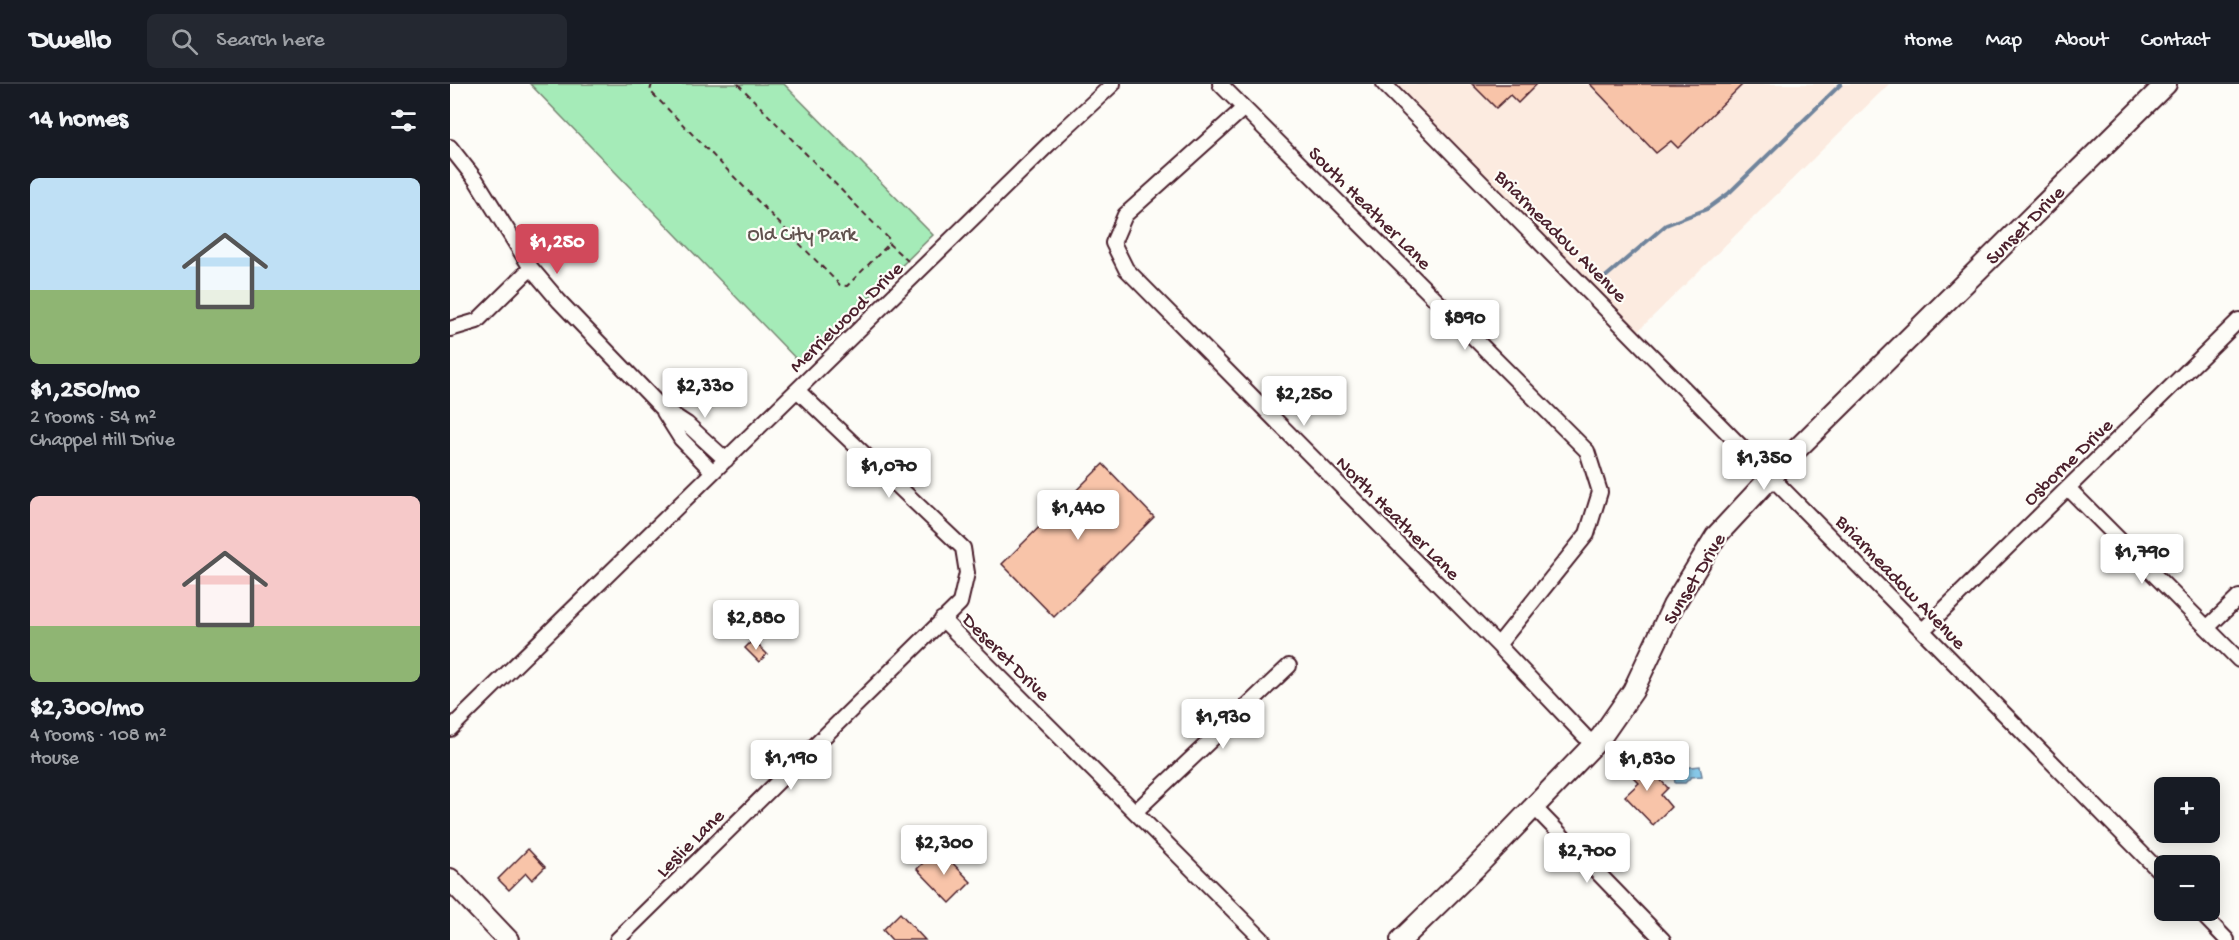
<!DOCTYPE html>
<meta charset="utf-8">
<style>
:root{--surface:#171b24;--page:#242831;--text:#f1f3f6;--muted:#9ea1a6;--line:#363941;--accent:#d1495b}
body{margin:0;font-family:"Gochi Hand",sans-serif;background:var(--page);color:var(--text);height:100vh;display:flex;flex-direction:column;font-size:22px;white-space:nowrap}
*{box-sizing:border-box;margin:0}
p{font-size:20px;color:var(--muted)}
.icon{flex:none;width:33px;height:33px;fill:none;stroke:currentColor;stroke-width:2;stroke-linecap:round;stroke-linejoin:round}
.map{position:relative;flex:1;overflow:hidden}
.details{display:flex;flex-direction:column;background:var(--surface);width:450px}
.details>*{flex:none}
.buttons{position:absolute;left:1704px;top:693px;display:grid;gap:12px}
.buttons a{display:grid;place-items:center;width:66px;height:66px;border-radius:9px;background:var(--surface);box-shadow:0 3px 15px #0003;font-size:30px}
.price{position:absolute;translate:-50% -51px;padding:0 14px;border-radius:6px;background:#fff;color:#222;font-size:20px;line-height:39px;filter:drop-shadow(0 2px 3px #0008)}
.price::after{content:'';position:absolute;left:50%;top:36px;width:18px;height:14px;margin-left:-9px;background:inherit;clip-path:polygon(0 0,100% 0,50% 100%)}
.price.selected{background:var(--accent);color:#fff}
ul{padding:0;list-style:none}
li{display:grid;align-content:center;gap:12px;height:318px;padding:0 30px}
li span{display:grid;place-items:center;height:186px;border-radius:9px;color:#555}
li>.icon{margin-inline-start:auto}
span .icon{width:108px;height:108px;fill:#fffc;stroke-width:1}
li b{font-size:26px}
h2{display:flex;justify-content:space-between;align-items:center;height:72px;padding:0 30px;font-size:26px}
header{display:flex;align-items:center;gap:36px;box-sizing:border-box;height:84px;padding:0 30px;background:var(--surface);border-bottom:2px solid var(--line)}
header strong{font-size:28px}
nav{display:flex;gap:33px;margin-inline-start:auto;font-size:21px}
.search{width:420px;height:54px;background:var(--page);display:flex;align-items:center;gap:15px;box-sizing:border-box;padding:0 21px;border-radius:9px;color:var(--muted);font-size:22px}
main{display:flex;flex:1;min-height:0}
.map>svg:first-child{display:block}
.built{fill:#fcebe0}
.green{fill:#a5ebb8;stroke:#788572;stroke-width:1.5}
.water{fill:#87c8e8;stroke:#6f849c;stroke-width:1.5}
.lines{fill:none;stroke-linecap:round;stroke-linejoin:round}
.stream{stroke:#6f849c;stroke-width:4}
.building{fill:#f8c4a9;stroke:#4a1f2b;stroke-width:1.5}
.street-casing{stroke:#4a1f2b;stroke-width:18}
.secondary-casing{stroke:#4a1f2b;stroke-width:24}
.path{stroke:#4a1f2b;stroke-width:2;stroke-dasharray:6 4.5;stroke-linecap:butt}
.street{stroke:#fdfcf7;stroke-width:14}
.secondary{stroke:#fdfcf7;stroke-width:20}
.labels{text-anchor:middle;stroke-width:4.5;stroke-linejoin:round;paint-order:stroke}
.street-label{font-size:20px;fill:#4a1f2b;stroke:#fdfcf7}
.park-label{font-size:20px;fill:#61524e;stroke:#fdfcf7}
</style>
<header>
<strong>Dwello</strong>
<div class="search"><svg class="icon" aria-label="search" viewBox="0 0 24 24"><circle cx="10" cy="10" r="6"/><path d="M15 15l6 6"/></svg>Search here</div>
<nav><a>Home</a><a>Map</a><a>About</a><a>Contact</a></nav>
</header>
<main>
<section class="details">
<h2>14 homes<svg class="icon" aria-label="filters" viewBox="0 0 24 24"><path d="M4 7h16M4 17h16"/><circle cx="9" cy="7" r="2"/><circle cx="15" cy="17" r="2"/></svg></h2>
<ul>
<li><span style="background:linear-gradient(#bfe0f5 60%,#8fb573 0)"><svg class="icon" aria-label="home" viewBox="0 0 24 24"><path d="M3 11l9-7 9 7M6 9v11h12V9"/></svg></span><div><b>$1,250/mo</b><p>2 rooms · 54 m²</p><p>Chappel Hill Drive</p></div></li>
<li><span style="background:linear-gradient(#f6c9c9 70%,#8fb573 0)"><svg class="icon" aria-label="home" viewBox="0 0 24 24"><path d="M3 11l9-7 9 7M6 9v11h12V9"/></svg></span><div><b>$2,300/mo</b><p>4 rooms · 108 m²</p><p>House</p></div></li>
</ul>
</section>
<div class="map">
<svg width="1789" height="856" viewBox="0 0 1789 856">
<rect width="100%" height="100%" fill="#fdfcf7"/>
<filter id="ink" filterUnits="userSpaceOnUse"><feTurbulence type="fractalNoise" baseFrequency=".0167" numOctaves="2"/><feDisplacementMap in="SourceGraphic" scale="12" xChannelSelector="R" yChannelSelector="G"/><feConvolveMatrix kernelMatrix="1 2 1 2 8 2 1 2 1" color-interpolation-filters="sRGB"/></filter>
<g filter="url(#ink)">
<!-- built -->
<path class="built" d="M944,0H1439L1187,248Z"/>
<!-- green -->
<path class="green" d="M80,0H334L483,151L351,280Z"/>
<!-- water -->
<path class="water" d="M1250,682L1252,692L1241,693L1235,699H1225L1223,685Z"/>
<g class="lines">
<!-- stream -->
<path class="stream" d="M1153,195L1216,141L1257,125L1279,109L1391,0"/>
</g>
<!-- building -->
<path class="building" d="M1022,0H1087L1068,19L1060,11L1046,24Z
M1140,0H1293L1228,64L1221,57L1206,69Z
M653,380L704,433L604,533L552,480Z
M303,556L317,570L309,578L295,564Z
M1188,672L1218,704L1211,711L1221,723L1203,741L1175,712L1189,699L1175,685Z
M488,764L521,798L500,819L467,785Z
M78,765L95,783L82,796L76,789L59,806L48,795Z
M450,829L475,856H442L433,846Z"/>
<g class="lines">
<!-- street casing -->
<g class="street-casing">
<path id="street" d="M770,0L1137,367L1150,408L1137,450L1048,561
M934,0L1714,792
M794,24L675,131L663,159L676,185L1048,561L1143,661
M0,63L26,96L81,184L109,217L211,323L237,340L276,376
M0,245L27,237L81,184
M214,328L231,355L263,388
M1618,404L1789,576
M492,535L813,856
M1757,544L1789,513
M1473,546L1789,236
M0,645L608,51L663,0
M1084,723L1213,856
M685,728L839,582
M1748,826L1777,856
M167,856L510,519L517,489L513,464L347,306"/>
</g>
<!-- secondary casing -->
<g class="secondary-casing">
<path id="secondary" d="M0,795L58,856
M951,856L1026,783L1151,653L1183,607L1223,522L1266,452L1346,366L1716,0"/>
</g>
<!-- path -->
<path class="path" d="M202,0L200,7L390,201L397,202L439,160
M288,0L440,156L439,160L459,178"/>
<!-- street -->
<use href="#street" class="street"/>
<!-- secondary -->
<use href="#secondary" class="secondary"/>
</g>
</g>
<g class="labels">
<!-- street labels -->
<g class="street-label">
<text transform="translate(921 123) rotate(45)" y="7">South Heather Lane</text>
<text transform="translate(1574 140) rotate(-45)" y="7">Sunset Drive</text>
<text transform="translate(1112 151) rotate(45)" y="7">Briarmeadow Avenue</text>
<text transform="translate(395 232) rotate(-44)" y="7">Merriewood Drive</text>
<text transform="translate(1617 377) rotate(-44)" y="7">Osborne Drive</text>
<text transform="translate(949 433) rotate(45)" y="7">North Heather Lane</text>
<text transform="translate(1243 494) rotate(-59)" y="7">Sunset Drive</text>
<text transform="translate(1452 497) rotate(46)" y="7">Briarmeadow Avenue</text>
<text transform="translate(557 572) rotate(45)" y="7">Deseret Drive</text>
<text transform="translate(239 758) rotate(-45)" y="7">Leslie Lane</text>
</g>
<!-- park labels -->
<g class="park-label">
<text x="352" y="156">Old City Park</text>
</g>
</g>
</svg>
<div class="buttons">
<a>+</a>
<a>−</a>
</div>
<b class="price selected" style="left:107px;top:191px">$1,250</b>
<b class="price" style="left:1015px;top:267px">$890</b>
<b class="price" style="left:255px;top:335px">$2,330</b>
<b class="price" style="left:854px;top:343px">$2,250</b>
<b class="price" style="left:1314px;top:407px">$1,350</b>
<b class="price" style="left:439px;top:415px">$1,070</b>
<b class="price" style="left:628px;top:457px">$1,440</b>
<b class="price" style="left:1692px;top:501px">$1,790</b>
<b class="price" style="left:306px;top:567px">$2,880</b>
<b class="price" style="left:773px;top:666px">$1,930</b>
<b class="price" style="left:341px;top:707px">$1,190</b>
<b class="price" style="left:1197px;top:708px">$1,830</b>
<b class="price" style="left:494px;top:792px">$2,300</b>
<b class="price" style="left:1137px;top:800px">$2,700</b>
</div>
</main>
